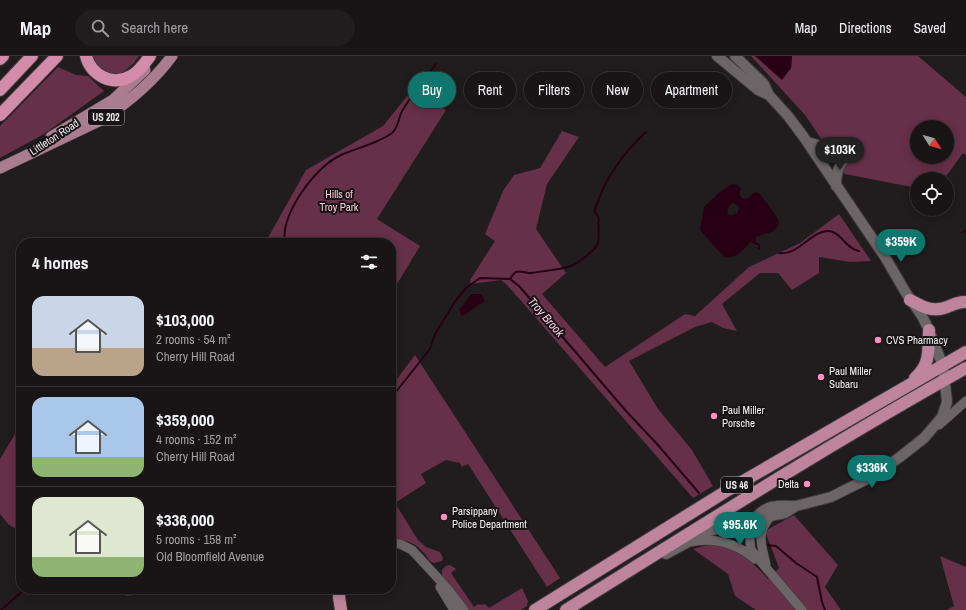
<!DOCTYPE html>
<meta charset="utf-8">
<style>
:root{--surface:#191516;--page:#221e1f;--text:#f1f3f6;--muted:#9f9fa1;--line:#373435;--accent:#0f766e}
body{margin:0;font-family:"Archivo Narrow",sans-serif;background:var(--page);color:var(--text);height:100vh;display:flex;flex-direction:column;font-size:15px;white-space:nowrap}
*{box-sizing:border-box;margin:0}
p{font-size:13px;color:var(--muted)}
.icon{flex:none;width:22px;height:22px;fill:none;stroke:currentColor;stroke-width:2;stroke-linecap:round;stroke-linejoin:round}
.map{position:relative;flex:1;overflow:hidden}
.drawer{position:absolute;left:16px;top:182px;width:380px;height:356px;display:flex;flex-direction:column;background:var(--surface);border-radius:16px;box-shadow:0 2px 10px #0003,0 0 0 1px var(--line)}
.drawer>*{flex:none}
.guide{position:absolute;left:408px;top:16px;width:380px;height:36px;display:flex;gap:8px}
.needle{width:26px;rotate:127deg}
.fabs{position:absolute;left:910px;top:64px;display:grid;gap:8px}
.fabs a{display:grid;place-items:center;width:44px;height:44px;border-radius:50%;background:var(--surface);box-shadow:0 2px 10px #0003,0 0 0 1px var(--line);font-size:20px}
.price{position:absolute;translate:-50% -34px;padding:0 9px;border-radius:14px;background:var(--accent);color:#fff;font-size:13px;line-height:26px;filter:drop-shadow(0 1px 2px #0008)}
.price::after{content:'';position:absolute;left:50%;top:24px;width:12px;height:9px;margin-left:-6px;background:inherit;clip-path:polygon(0 0,100% 0,50% 100%)}
.price.current{background:#222;color:#fff}
ul{padding:0;list-style:none}
li{display:flex;align-items:center;gap:12px;height:100px;padding:0 16px}
li+li{border-top:1px solid var(--line)}
li span{display:grid;place-items:center;flex:none;width:112px;height:80px;border-radius:12px;color:#555}
li>.icon{margin-inline-start:auto}
span .icon{width:48px;height:48px;fill:#fffc;stroke-width:1}
li b{font-size:17px}
h2{display:flex;justify-content:space-between;align-items:center;height:48px;padding:0 16px;font-size:17px}
.tag{padding:0 14px;border-radius:18px;background:var(--surface);box-shadow:0 2px 10px #0003,0 0 0 1px var(--line);font-size:14px;line-height:36px}
.tag.current{background:var(--accent);color:#fff}
header{display:flex;align-items:center;gap:24px;box-sizing:border-box;height:56px;padding:0 20px;background:var(--surface);border-bottom:1px solid var(--line)}
header strong{font-size:19px}
nav{display:flex;gap:22px;margin-inline-start:auto;font-size:14px}
.search{width:280px;height:36px;background:var(--page);display:flex;align-items:center;gap:10px;box-sizing:border-box;padding:0 14px;border-radius:22px;color:var(--muted);font-size:15px}
.map>svg:first-child{display:block}
.green{fill:#663048;fill-rule:evenodd}
.water{fill:#270013;fill-rule:evenodd}
.lines{fill:none;stroke-linecap:round;stroke-linejoin:round}
.stream{stroke:#270013;stroke-width:2}
.tertiary-casing{stroke:#3e393b;stroke-width:10}
.secondary-casing{stroke:#3e393b;stroke-width:12}
.primary-casing{stroke:#3e393b;stroke-width:12}
.trunk-casing{stroke:#3e393b;stroke-width:14}
.motorway-casing{stroke:#3e393b;stroke-width:14}
.tertiary{stroke:#6c6567;stroke-width:9}
.secondary{stroke:#6c6567;stroke-width:10}
.primary{stroke:#a97c8e;stroke-width:11}
.trunk{stroke:#be849b;stroke-width:12}
.motorway{stroke:#d28ba8;stroke-width:12}
.poi-dot{fill:#fd8ebe;stroke:#181315;stroke-width:1.5}
.labels{text-anchor:middle;stroke-width:4;stroke-linejoin:round;paint-order:stroke}
.shield{fill:#181315;stroke:#b0acae;stroke-width:1}
.shield-label{font-size:10px;font-weight:bold;fill:#f1edef}
.street-label{font-size:11px;fill:#f1edef;stroke:#181315}
.park-label{font-size:11px;fill:#f6cbdb;stroke:#181315}
.poi-label{font-size:11px;fill:#f1edef;stroke:#181315;text-anchor:start}
.water-label{font-size:12px;font-style:italic;fill:#fbd0e0;stroke:#181315}
</style>
<header>
<strong>Map</strong>
<div class="search"><svg class="icon" aria-label="search" viewBox="0 0 24 24"><circle cx="10" cy="10" r="6"/><path d="M15 15l6 6"/></svg>Search here</div>
<nav><a>Map</a><a>Directions</a><a>Saved</a></nav>
</header>
<div class="map">
<svg width="966" height="554" viewBox="0 0 966 554">
<rect width="100%" height="100%" fill="#211c1e"/>
<!-- green -->
<path class="green" d="M90,0H139L134,7L117,21L95,11Z
M751,0H755L791,12L792,0H918L966,41V99L963,97L944,123H917V132L845,118L805,59ZM917,71H947V101H917Z
M58,11L76,19L88,20L104,35L44,78L0,102V70Z
M413,33L446,54L377,163L420,190L391,238V187H265L306,114L383,70Z
M562,75L579,81L547,128L536,173L566,217L542,238L605,311L685,258L695,260L749,211L800,187L839,158L871,205L850,206L819,201V217L792,234L778,217H760L722,248L737,275L723,272L712,266L695,271L629,305L658,353L692,394L713,430L693,442L508,230L501,224L471,228L470,224L495,185L485,178L503,135L514,119L540,112Z
M415,299L560,522L547,531L468,408L462,411L460,407L446,404L421,418L426,427L395,447L418,484L426,491L440,496L443,502L442,505L434,507C429,506 428,502 425,498C415,486 406,484 391,483V331Z
M21,368V476L8,468L0,458V403Z
M794,459L838,509L825,531L841,554H756L735,540L728,518L693,493C698,492 703,490 708,489C733,486 753,506 768,523L779,512L765,475Z
M940,500L966,511V554H947L954,550Z
M450,509L456,513L451,517L474,551L478,548L480,549L485,548L489,552L522,532L528,545L527,550L521,554H467L442,520V514L446,510Z
M123,533H179L126,540Z"/>
<!-- water -->
<path class="water" d="M755,0H792L791,12L782,24Z
M732,128L738,129L741,133L739,138L743,143L748,142L755,136L760,138L778,163L779,168L774,175L756,181L755,186L753,187L750,186L749,188C741,195 736,204 724,201L700,174L704,151L721,135ZM733,147L736,148L739,152C738,157 735,159 730,159L728,158C726,154 729,149 733,147Z
M471,238H481L485,245L462,260L459,254C464,249 466,244 471,238Z"/>
<g class="lines">
<!-- stream -->
<path class="stream" d="M963,176L966,175
M753,186L759,189V193
M285,187C280,158 316,110 341,99C357,92 379,87 392,77C399,71 398,62 402,55C412,39 424,23 436,8
M779,197C799,200 811,174 829,175C841,176 846,193 859,195
M510,223C512,220 513,218 516,216C522,214 526,218 531,217C544,215 556,214 568,211C575,210 594,195 597,189C601,182 597,170 599,162C598,160 596,158 595,156C594,153 596,151 597,148C607,119 624,96 646,76
M391,342L430,293L435,278L456,244L466,232L480,222L510,223L519,230L626,355L657,388L699,437
M765,489L776,490L796,507L817,521L822,546L825,554
M1,554L25,533"/>
<!-- tertiary casing -->
<g class="tertiary-casing">
<path id="tertiary" d="M939,369L966,345
M754,464C749,474 749,483 751,494L802,554
M690,486C714,481 736,487 755,503
M391,487L400,488L412,494L447,532L464,554
M766,509C762,489 755,478 771,460
M440,531L454,554"/>
</g>
<!-- secondary casing -->
<g class="secondary-casing">
<path id="secondary" d="M717,0L758,34L769,39
M807,86L836,94L850,96
M836,130C836,114 840,108 850,96
M754,464C765,448 779,449 796,450
M666,498L706,476L745,465L785,457L796,450L831,441L873,420L900,401L924,382L942,361L947,346L943,310L929,274L922,260L906,237L885,201L803,80L788,60L769,39L764,28L735,0"/>
</g>
<!-- primary casing -->
<g class="primary-casing">
<path id="primary" d="M51,81L113,44L145,14
M0,112L103,63C130,45 153,26 172,0"/>
</g>
<!-- trunk casing -->
<g class="trunk-casing">
<path id="trunk" d="M910,244C921,250 931,256 944,252C952,250 957,245 966,246
M915,322C931,308 928,294 929,274
M340,533L339,541L341,554
M535,554L728,434L966,296
M566,554C698,472 830,388 966,312"/>
</g>
<!-- motorway casing -->
<g class="motorway-casing">
<path id="motorway" d="M86,0C91,19 112,31 131,20C139,16 145,7 150,0
M0,3L3,0
M0,34L32,0
M0,59L57,0"/>
</g>
<!-- tertiary -->
<use href="#tertiary" class="tertiary"/>
<!-- secondary -->
<use href="#secondary" class="secondary"/>
<!-- primary -->
<use href="#primary" class="primary"/>
<!-- trunk -->
<use href="#trunk" class="trunk"/>
<!-- motorway -->
<use href="#motorway" class="motorway"/>
</g>
<!-- markers -->
<g class="poi-dot">
<circle cx="878" cy="284" r="4"/>
<circle cx="821" cy="321" r="4"/>
<circle cx="714" cy="360" r="4"/>
<circle cx="807" cy="428" r="4"/>
<circle cx="444" cy="461" r="4"/>
</g>
<g class="labels">
<!-- shield labels -->
<g class="shield">
<rect x="88" y="53" width="36" height="16" rx="3"/>
<rect x="721" y="421" width="32" height="16" rx="3"/>
</g>
<g class="shield-label">
<text x="106" y="65">US 202</text>
<text x="737" y="433">US 46</text>
</g>
<!-- street labels -->
<g class="street-label">
<text transform="translate(54 81) rotate(-33)" y="4">Littleton Road</text>
</g>
<!-- park labels -->
<g class="park-label">
<text x="339" y="142">Hills of<tspan x="339" dy="13">Troy Park</tspan></text>
</g>
<!-- poi labels -->
<g class="poi-label">
<text x="886" y="288">CVS Pharmacy</text>
<text x="829" y="319">Paul Miller<tspan x="829" dy="13">Subaru</tspan></text>
<text x="722" y="358">Paul Miller<tspan x="722" dy="13">Porsche</tspan></text>
<text x="799" y="432" text-anchor="end">Delta</text>
<text x="452" y="459">Parsippany<tspan x="452" dy="13">Police Department</tspan></text>
</g>
<!-- water labels -->
<g class="water-label">
<text transform="translate(546 261) rotate(49)" y="4">Troy Brook</text>
</g>
</g>
</svg>
<div class="fabs">
<a><svg class="needle" viewBox="-14 -14 28 28"><path d="M0-13l5 13h-10z" fill="#e53935"/><path d="M0 13l5-13h-10z" fill="#9f9fa1"/></svg></a>
<a><svg class="icon" aria-label="locate" viewBox="0 0 24 24"><circle cx="12" cy="12" r="6"/><path d="M12 2v4M12 18v4M2 12h4M18 12h4"/></svg></a>
</div>
<b class="price current" style="left:840px;top:115px">$103K</b>
<b class="price" style="left:901px;top:207px">$359K</b>
<b class="price" style="left:872px;top:433px">$336K</b>
<b class="price" style="left:740px;top:490px">$95.6K</b>
<div class="guide">
<a class="tag current">Buy</a>
<a class="tag">Rent</a>
<a class="tag">Filters</a>
<a class="tag">New</a>
<a class="tag">Apartment</a>
</div>
<section class="drawer">
<h2>4 homes<svg class="icon" aria-label="filters" viewBox="0 0 24 24"><path d="M4 7h16M4 17h16"/><circle cx="9" cy="7" r="2"/><circle cx="15" cy="17" r="2"/></svg></h2>
<ul>
<li><span style="background:linear-gradient(#c9d6e8 65%,#b9a48a 0)"><svg class="icon" aria-label="home" viewBox="0 0 24 24"><path d="M3 11l9-7 9 7M6 9v11h12V9"/></svg></span><div><b>$103,000</b><p>2 rooms · 54 m²</p><p>Cherry Hill Road</p></div></li>
<li><span style="background:linear-gradient(#a9c7e8 75%,#8fb573 0)"><svg class="icon" aria-label="home" viewBox="0 0 24 24"><path d="M3 11l9-7 9 7M6 9v11h12V9"/></svg></span><div><b>$359,000</b><p>4 rooms · 152 m²</p><p>Cherry Hill Road</p></div></li>
<li><span style="background:linear-gradient(#dfe7d0 75%,#8fb573 0)"><svg class="icon" aria-label="home" viewBox="0 0 24 24"><path d="M3 11l9-7 9 7M6 9v11h12V9"/></svg></span><div><b>$336,000</b><p>5 rooms · 158 m²</p><p>Old Bloomfield Avenue</p></div></li>
</ul>
</section>
</div>
